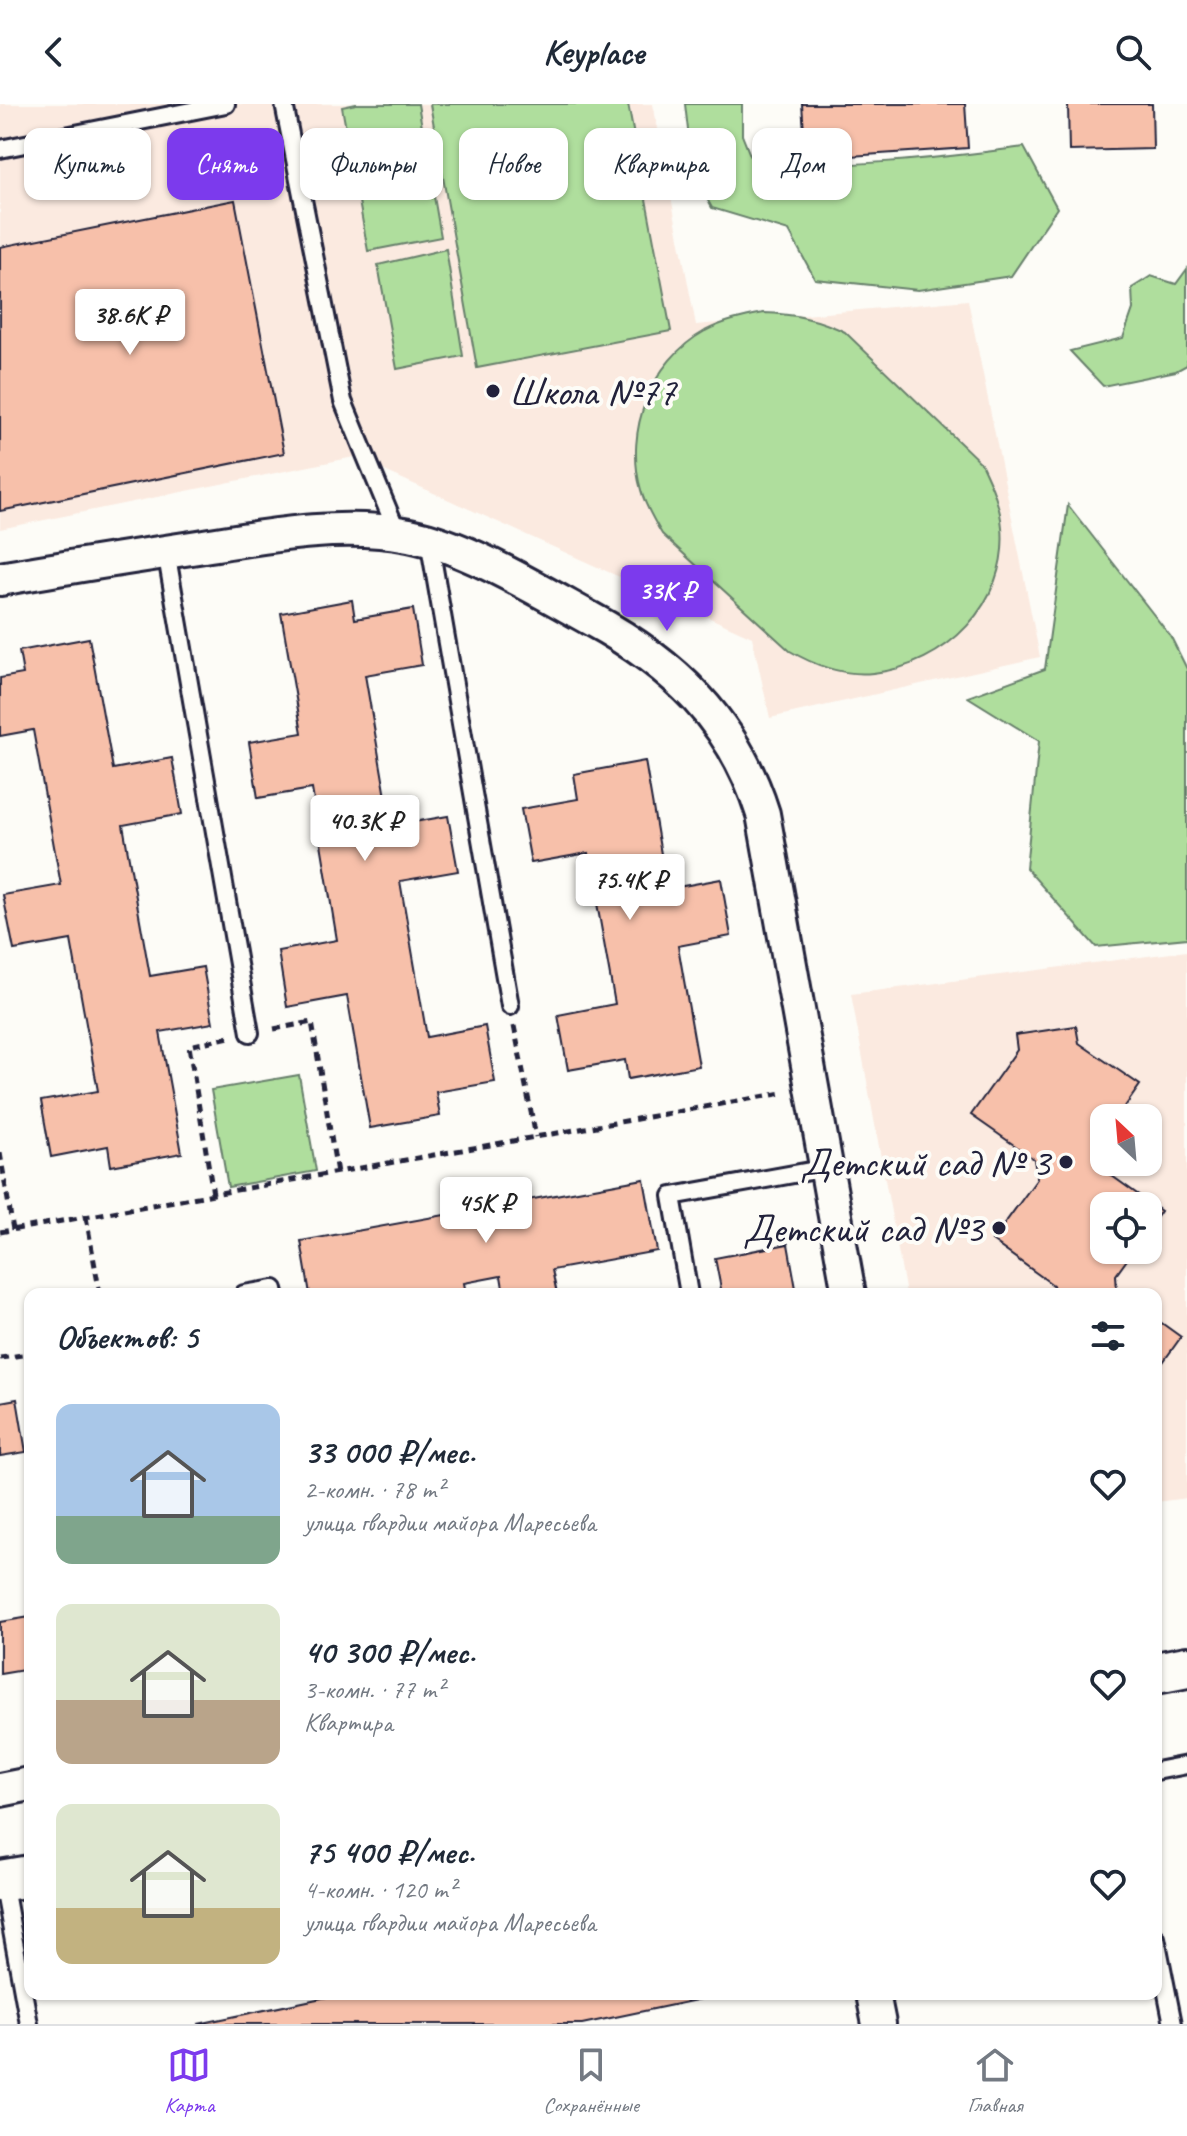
<!DOCTYPE html>
<html lang="ru">
<meta charset="utf-8">
<style>
:root{--surface:#fff;--page:#f6f6f7;--text:#1f2937;--muted:#747a83;--line:#e0e1e3;--accent:#7c3aed}
body{margin:0;font-family:Caveat,sans-serif;background:var(--page);color:var(--text);height:100vh;display:flex;flex-direction:column;font-size:30px;white-space:nowrap}
*{box-sizing:border-box;margin:0}
p{font-size:26px;color:var(--muted)}
.icon{flex:none;width:44px;height:44px;fill:none;stroke:currentColor;stroke-width:2;stroke-linecap:round;stroke-linejoin:round}
.map{position:relative;flex:1;overflow:hidden}
.drawer{position:absolute;left:24px;top:1184px;width:1138px;height:712px;display:flex;flex-direction:column;background:var(--surface);border-radius:16px;box-shadow:0 2px 6px #0004}
.drawer>*{flex:none}
.top-card{position:absolute;left:24px;top:24px;width:1140px;height:72px;display:flex;gap:16px}
.needle{width:52px;rotate:334deg}
.controls{position:absolute;left:1090px;top:1000px;display:grid;gap:16px}
.controls a{display:grid;place-items:center;width:72px;height:72px;border-radius:16px;background:var(--surface);box-shadow:0 2px 6px #0004;font-size:40px}
.price{position:absolute;translate:-50% -68px;padding:0 18px;border-radius:8px;background:#fff;color:#222;font-size:26px;line-height:52px;filter:drop-shadow(0 2px 4px #0008)}
.price::after{content:'';position:absolute;left:50%;top:48px;width:24px;height:18px;margin-left:-12px;background:inherit;clip-path:polygon(0 0,100% 0,50% 100%)}
.price.current{background:var(--accent);color:#fff}
ul{padding:0;list-style:none}
li{display:flex;align-items:center;gap:24px;height:200px;padding:0 32px}
li span{display:grid;place-items:center;flex:none;width:224px;height:160px;border-radius:16px;color:#555}
li>.icon{margin-inline-start:auto}
span .icon{width:96px;height:96px;fill:#fffc;stroke-width:1}
li b{font-size:34px}
h2{display:flex;justify-content:space-between;align-items:center;height:96px;padding:0 32px;font-size:34px}
.pill{padding:0 28px;border-radius:16px;background:var(--surface);box-shadow:0 2px 6px #0004;font-size:28px;line-height:72px}
.pill.current{background:var(--accent);color:#fff}
header{display:flex;justify-content:space-between;align-items:center;height:104px;padding:0 32px;background:var(--surface);font-size:36px;font-weight:700}
.tab-bar{display:flex;justify-content:space-around;align-items:center;height:112px;border-top:2px solid var(--line);background:var(--surface);font-size:22px;color:var(--muted)}
.tab-bar a{display:grid;justify-items:center;gap:4px}
.tab-bar .current{color:var(--accent)}
.map>svg:first-child{display:block}
.built{fill:#fbeae0;fill-rule:evenodd}
.green{fill:#afde9d;stroke:#68806c;stroke-width:2}
.building{fill:#f7c0aa;stroke:#22223b;stroke-width:2}
.lines{fill:none;stroke-linecap:round;stroke-linejoin:round}
.service-casing{stroke:#22223b;stroke-width:22}
.minor-casing{stroke:#22223b;stroke-width:38}
.tertiary-casing{stroke:#22223b;stroke-width:46}
.path{stroke:#22223b;stroke-width:5;stroke-dasharray:8 6;stroke-linecap:butt}
.service{stroke:#fdfcf7;stroke-width:16}
.minor{stroke:#fdfcf7;stroke-width:32}
.tertiary{stroke:#fdfcf7;stroke-width:40}
.poi-dot{fill:#22223b;stroke:#fdfcf7;stroke-width:3}
.labels{text-anchor:middle;stroke-width:8;stroke-linejoin:round;paint-order:stroke}
.poi-label{font-size:40px;fill:#22223b;stroke:#fdfcf7;text-anchor:end}
</style>
<header><svg class="icon" aria-label="back" viewBox="0 0 24 24"><path d="M15 5l-7 7 7 7"/></svg>Keyplace<svg class="icon" aria-label="search" viewBox="0 0 24 24"><circle cx="10" cy="10" r="6"/><path d="M15 15l6 6"/></svg></header>
<div class="map">
<svg width="1187" height="1920" viewBox="0 0 1187 1920">
<rect width="100%" height="100%" fill="#fdfcf7"/>
<filter id="ink" filterUnits="userSpaceOnUse"><feTurbulence type="fractalNoise" baseFrequency=".0125" numOctaves="2"/><feDisplacementMap in="SourceGraphic" scale="16" xChannelSelector="R" yChannelSelector="G"/><feConvolveMatrix kernelMatrix="1 2 1 2 8 2 1 2 1" color-interpolation-filters="sRGB"/></filter>
<g filter="url(#ink)">
<!-- built -->
<path class="built" d="M0,0H653L696,221L968,196L1040,553L770,614L752,533L354,353L0,425Z
M1187,847V1394L1156,1398V1190H906L851,890ZM1104,1014H1148V1058H1104ZM1104,1102H1148V1146H1104Z"/>
<!-- green -->
<path class="green" d="M356,0H418L441,133L368,147L342,3Z
M430,0H628L671,227L477,264Z
M685,0H742V31L754,61C844,64 935,55 1024,43L1057,104L1011,172L918,186L815,175L789,127L712,104L693,69Z
M446,145L463,252L397,265L378,161Z
M1187,165V261L1176,267L1103,282L1070,247L1123,234L1133,205L1132,184L1151,172L1176,180Z
M764,209C794,210 818,215 845,228L981,359C991,380 1000,400 1002,423C1009,499 945,562 873,569C844,572 814,561 790,547L662,430C654,416 645,402 641,386C624,327 651,257 705,227C724,217 743,213 764,209Z
M1068,401L1171,533L1187,565V834L1096,843L1026,764L1039,637L968,593L1045,565Z
M299,971L316,1067L228,1083L211,986Z"/>
<!-- building -->
<path class="building" d="M802,0H965L968,44L806,55Z
M1068,0H1152L1153,45L1069,47Z
M235,96L284,349L0,407V143Z
M352,496L355,515L413,505L422,561L365,571L391,722L448,712L458,767L400,777L427,933L485,922L495,978L436,988L440,1012L370,1024L347,892L287,903L278,847L337,836L312,685L258,694L249,638L302,629L281,509Z
M89,534L113,665L172,654L182,710L123,721L150,872L203,863L213,919L160,928L182,1049L111,1062L108,1042L51,1053L41,997L98,987L71,836L14,846L3,791L61,781L33,626L0,632V574L23,570L19,547Z
M645,657L667,785L721,775L731,832L678,842L699,962L628,975L625,956L568,966L558,911L615,900L588,749L531,759L521,705L578,695L574,670Z
M1076,922L1079,939L1140,981L1117,1014H1104V1033L1095,1045L1098,1062L1161,1107L1148,1126V1102H1104V1146H1134L1116,1171L1117,1187L1121,1190H1055L1053,1181L992,1137L1037,1075L1034,1055L971,1011L1017,946L1015,931Z
M644,1075L657,1147L552,1166L557,1190H504L501,1172L464,1179L466,1190H419L418,1185L393,1190H310L301,1137Z
M788,1140L797,1190H722L715,1154Z
M1156,1215L1181,1233L1156,1268Z
M17,1295L26,1348L0,1352V1298Z
M30,1513V1565L0,1570V1518Z
M341,1890H725L582,1920H198Z"/>
<g class="lines">
<!-- service casing -->
<g class="service-casing">
<path id="service" d="M284,0L343,297L398,430
M0,45L226,0
M429,436L510,902
M166,447L250,929
M244,1190L274,1185L275,1190
M689,1190L672,1092L827,1064
M1156,1667L1187,1661
M3,1777L29,1920
M1156,1834L1173,1920"/>
</g>
<!-- minor casing -->
<g class="minor-casing">
<path id="minor" d="M0,475C66,463 132,453 198,443C267,432 340,418 409,431C466,442 540,487 591,515C674,560 734,617 763,710L849,1190
M0,1686L30,1680
M873,1890L879,1920"/>
</g>
<!-- tertiary casing -->
<g class="tertiary-casing">
<path id="tertiary" d="M1156,1569L1187,1563
M0,1777L30,1772"/>
</g>
<!-- path -->
<path class="path" d="M514,922L536,1033
M274,925L312,918L337,1069
M0,1049L13,1126
M213,1090L189,942L229,933
M86,1113L100,1190
M0,1128L783,989
M0,1254L30,1250"/>
<!-- service -->
<use href="#service" class="service"/>
<!-- minor -->
<use href="#minor" class="minor"/>
<!-- tertiary -->
<use href="#tertiary" class="tertiary"/>
</g>
</g>
<!-- markers -->
<g class="poi-dot">
<circle cx="493" cy="287" r="8"/>
<circle cx="1066" cy="1058" r="8"/>
<circle cx="999" cy="1124" r="8"/>
</g>
<g class="labels">
<!-- poi labels -->
<g class="poi-label">
<text x="509" y="301" text-anchor="start">Школа №77</text>
<text x="1050" y="1072">Детский сад № 3</text>
<text x="983" y="1138">Детский сад №3</text>
</g>
</g>
</svg>
<div class="controls">
<a><svg class="needle" viewBox="-14 -14 28 28"><path d="M0-13l5 13h-10z" fill="#e53935"/><path d="M0 13l5-13h-10z" fill="#747a83"/></svg></a>
<a><svg class="icon" aria-label="locate" viewBox="0 0 24 24"><circle cx="12" cy="12" r="6"/><path d="M12 2v4M12 18v4M2 12h4M18 12h4"/></svg></a>
</div>
<b class="price" style="left:130px;top:253px">38.6K ₽</b>
<b class="price current" style="left:667px;top:529px">33K ₽</b>
<b class="price" style="left:365px;top:759px">40.3K ₽</b>
<b class="price" style="left:630px;top:818px">75.4K ₽</b>
<b class="price" style="left:486px;top:1141px">45K ₽</b>
<div class="top-card">
<a class="pill">Купить</a>
<a class="pill current">Снять</a>
<a class="pill">Фильтры</a>
<a class="pill">Новое</a>
<a class="pill">Квартира</a>
<a class="pill">Дом</a>
</div>
<section class="drawer">
<h2>Объектов: 5<svg class="icon" aria-label="filters" viewBox="0 0 24 24"><path d="M4 7h16M4 17h16"/><circle cx="9" cy="7" r="2"/><circle cx="15" cy="17" r="2"/></svg></h2>
<ul>
<li><span style="background:linear-gradient(#a9c7e8 70%,#7fa58c 0)"><svg class="icon" aria-label="home" viewBox="0 0 24 24"><path d="M3 11l9-7 9 7M6 9v11h12V9"/></svg></span><div><b>33 000 ₽/мес.</b><p>2-комн. · 78 m²</p><p>улица гвардии майора Маресьева</p></div><svg class="icon" aria-label="heart" viewBox="0 0 24 24"><path d="M12 20l-8-8c-3-5 5-10 8-4 3-6 11-1 8 4z"/></svg></li>
<li><span style="background:linear-gradient(#dfe7d0 60%,#b9a48a 0)"><svg class="icon" aria-label="home" viewBox="0 0 24 24"><path d="M3 11l9-7 9 7M6 9v11h12V9"/></svg></span><div><b>40 300 ₽/мес.</b><p>3-комн. · 77 m²</p><p>Квартира</p></div><svg class="icon" aria-label="heart" viewBox="0 0 24 24"><path d="M12 20l-8-8c-3-5 5-10 8-4 3-6 11-1 8 4z"/></svg></li>
<li><span style="background:linear-gradient(#dfe7d0 65%,#c2b280 0)"><svg class="icon" aria-label="home" viewBox="0 0 24 24"><path d="M3 11l9-7 9 7M6 9v11h12V9"/></svg></span><div><b>75 400 ₽/мес.</b><p>4-комн. · 120 m²</p><p>улица гвардии майора Маресьева</p></div><svg class="icon" aria-label="heart" viewBox="0 0 24 24"><path d="M12 20l-8-8c-3-5 5-10 8-4 3-6 11-1 8 4z"/></svg></li>
</ul>
</section>
</div>
<nav class="tab-bar">
<a class="current"><svg class="icon" aria-label="map" viewBox="0 0 24 24"><path d="M3 6l6-2 6 2 6-2v14l-6 2-6-2-6 2zM9 4v14M15 6v14"/></svg>Карта</a>
<a><svg class="icon" aria-label="saved" viewBox="0 0 24 24"><path d="M7 4h10v16l-5-4-5 4z"/></svg>Сохранённые</a>
<a><svg class="icon" aria-label="home" viewBox="0 0 24 24"><path d="M3 11l9-7 9 7M6 9v11h12V9"/></svg>Главная</a>
</nav>
